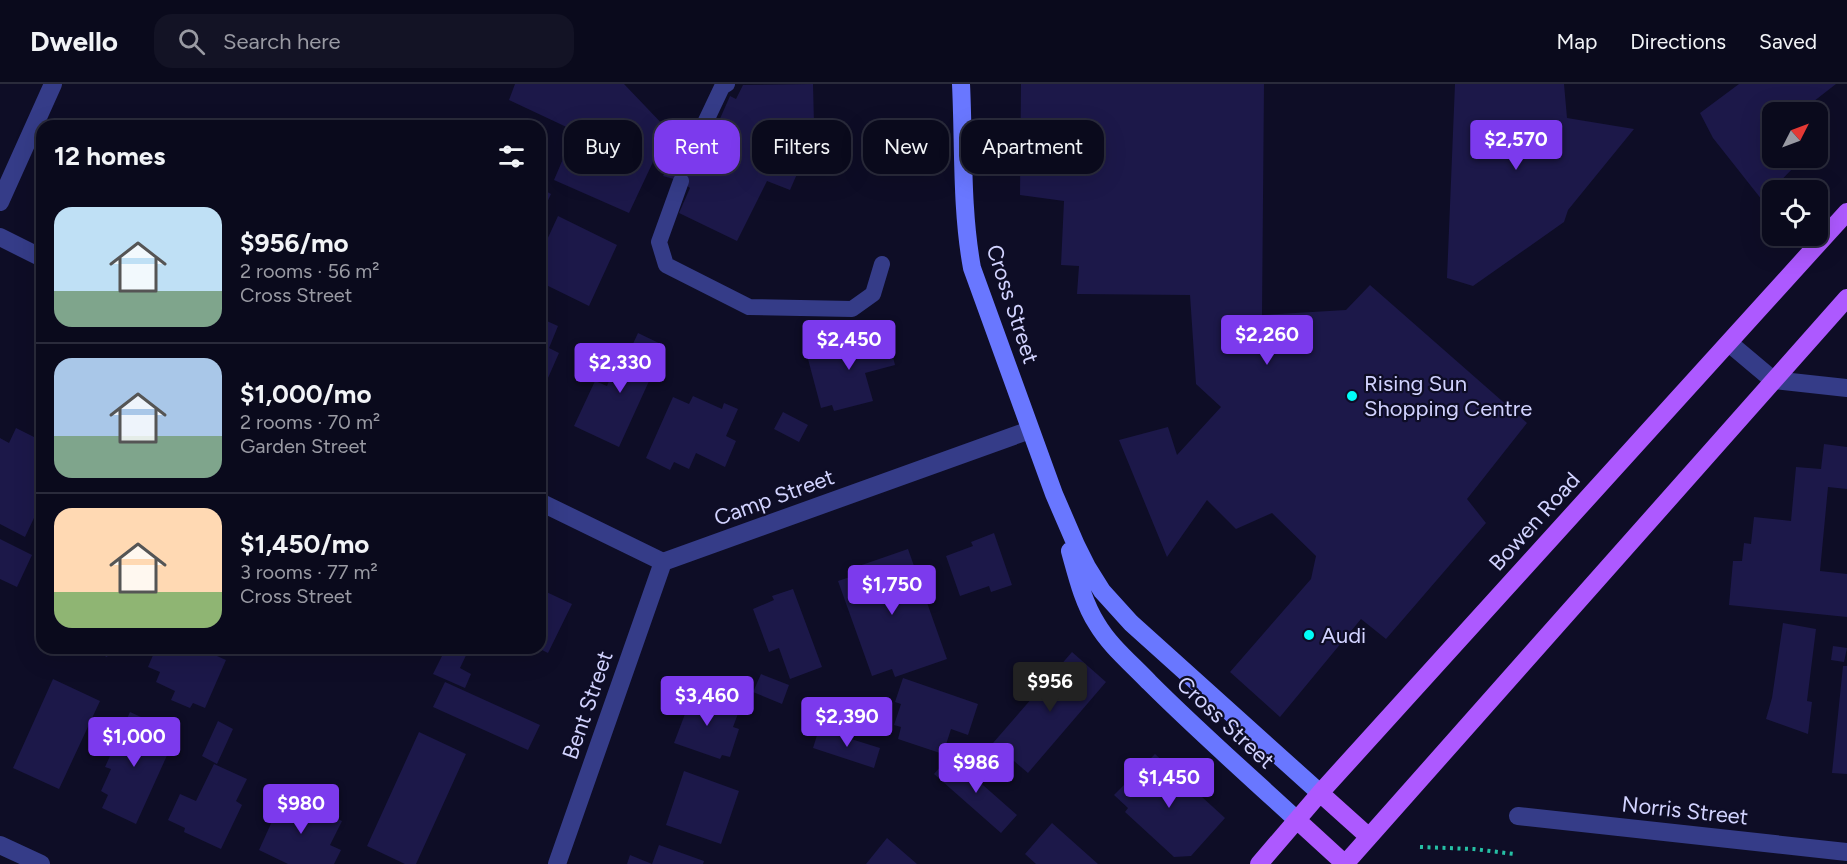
<!DOCTYPE html>
<meta charset="utf-8">
<style>
:root{--surface:#0a0a1c;--page:#131325;--text:#f1f3f6;--muted:#999aa3;--line:#2a2b3b;--accent:#7c3aed}
body{margin:0;font-family:Figtree,sans-serif;background:var(--page);color:var(--text);height:100vh;display:flex;flex-direction:column;font-size:22px;white-space:nowrap}
*{box-sizing:border-box;margin:0}
p{font-size:20px;color:var(--muted)}
.icon{flex:none;width:33px;height:33px;fill:none;stroke:currentColor;stroke-width:2;stroke-linecap:round;stroke-linejoin:round}
.map{position:relative;flex:1;overflow:hidden}
.drawer{position:absolute;left:36px;top:36px;width:510px;height:534px;display:flex;flex-direction:column;background:var(--surface);border-radius:18px;box-shadow:0 6px 24px #0002,0 0 0 2px var(--line)}
.drawer>*{flex:none}
.guide{position:absolute;left:564px;top:36px;width:570px;height:54px;display:flex;gap:12px}
.needle{width:39px;rotate:48deg}
.controls{position:absolute;left:1762px;top:18px;display:grid;gap:12px}
.controls a{display:grid;place-items:center;width:66px;height:66px;border-radius:12px;background:var(--surface);box-shadow:0 6px 24px #0002,0 0 0 2px var(--line);font-size:30px}
.price{position:absolute;translate:-50% -51px;padding:0 14px;border-radius:6px;background:var(--accent);color:#fff;font-size:20px;line-height:39px;filter:drop-shadow(0 2px 3px #0008)}
.price::after{content:'';position:absolute;left:50%;top:36px;width:18px;height:14px;margin-left:-9px;background:inherit;clip-path:polygon(0 0,100% 0,50% 100%)}
.price.current{background:#222;color:#fff}
ul{padding:0;list-style:none}
li{display:flex;align-items:center;gap:18px;height:150px;padding:0 18px}
li+li{border-top:2px solid var(--line)}
li span{display:grid;place-items:center;flex:none;width:168px;height:120px;border-radius:18px;color:#555}
li>.icon{margin-inline-start:auto}
span .icon{width:72px;height:72px;fill:#fffc;stroke-width:1}
li b{font-size:26px}
h2{display:flex;justify-content:space-between;align-items:center;height:72px;padding:0 18px;font-size:26px}
.chip{padding:0 21px;border-radius:18px;background:var(--surface);box-shadow:0 6px 24px #0002,0 0 0 2px var(--line);font-size:21px;line-height:54px}
.chip.current{background:var(--accent);color:#fff}
header{display:flex;align-items:center;gap:36px;box-sizing:border-box;height:84px;padding:0 30px;background:var(--surface);border-bottom:2px solid var(--line)}
header strong{font-size:28px}
nav{display:flex;gap:33px;margin-inline-start:auto;font-size:21px}
.search{width:420px;height:54px;background:var(--page);display:flex;align-items:center;gap:15px;box-sizing:border-box;padding:0 21px;border-radius:18px;color:var(--muted);font-size:22px}
.map>svg:first-child{display:block}
.building{fill:#1c1849}
.lines{fill:none;stroke-linecap:round;stroke-linejoin:round}
.path{stroke:#26bfa4;stroke-width:4;stroke-dasharray:3 4.5;stroke-linecap:butt}
.lane{stroke:#353c88;stroke-width:16}
.street{stroke:#353c88;stroke-width:18}
.secondary{stroke:#6977ff;stroke-width:18}
.primary{stroke:#ad59ff;stroke-width:18}
.poi-dot{fill:#00fdf9;stroke:#0e0d26;stroke-width:2}
.labels{text-anchor:middle;stroke-width:4.5;stroke-linejoin:round;paint-order:stroke}
.street-label{font-size:22px;fill:#d2d3ff;stroke:#0e0d26}
.poi-label{font-size:22px;fill:#d2d3ff;stroke:#0e0d26;text-anchor:start}
</style>
<header>
<strong>Dwello</strong>
<div class="search"><svg class="icon" aria-label="search" viewBox="0 0 24 24"><circle cx="10" cy="10" r="6"/><path d="M15 15l6 6"/></svg>Search here</div>
<nav><a>Map</a><a>Directions</a><a>Saved</a></nav>
</header>
<div class="map">
<svg width="1847" height="780" viewBox="0 0 1847 780">
<rect width="100%" height="100%" fill="#0e0d26"/>
<!-- building -->
<path class="building" d="M515,0H624L668,46L629,129L554,96L575,47L509,16Z
M813,0L814,40L791,43L783,62L804,74L790,106L767,97L737,157L679,129L690,104L681,97L663,92L682,53L707,64L730,12L736,15L743,1Z
M1021,0H1264L1262,231L1346,226L1370,201L1527,339L1467,415L1486,439L1386,555L1361,535L1280,633L1230,588L1311,495L1316,472L1272,429L1236,445L1207,416L1167,473L1119,356L1168,343L1177,371L1221,323L1196,300L1190,211L1077,210L1079,182L1061,181L1064,117L1020,111Z
M1455,0H1564L1567,34L1634,45L1568,126L1564,138L1473,202L1447,194Z
M1739,0H1836L1800,28H1773V74H1791L1796,81L1762,116L1713,54L1700,29Z
M540,104L551,110L540,133Z
M558,132L617,161L589,222L540,198V171Z
M540,234L558,242L549,264L559,269L540,312Z
M638,249L665,262L619,363L574,342L595,297L607,302L609,297L623,303L627,296L618,292Z
M887,249L895,281L865,289L873,317L834,327L832,321L821,324L808,275L821,271L820,266Z
M693,312L722,325L724,319L738,325L726,352L736,357L725,383L696,369L689,385L674,378L670,386L646,374L673,313L689,320Z
M783,328L808,341L799,358L774,345Z
M16,344L42,357V417L25,453L0,440V354L9,359Z
M1824,360L1847,363V405L1828,403L1820,487L1847,490V533L1729,521L1733,477H1742L1744,459L1751,460L1754,433L1791,437L1796,383L1821,385Z
M994,449L1012,501L991,508L989,502L960,512L946,472L973,462L971,458Z
M0,455L32,471L17,503L0,495Z
M908,465L947,575L895,593L892,585L872,592L838,497L859,490L856,483Z
M540,505L572,520L548,569L540,565Z
M793,505L822,583L790,595L779,564L769,568L753,525L774,516L772,512Z
M1783,539L1816,545L1807,617L1812,618L1808,650L1766,635L1772,614Z
M1833,562L1847,564L1844,578L1831,576Z
M87,564H111L107,573Z
M156,564H210L208,568L226,576L205,624L193,619L190,624L171,616L175,607L156,598L160,588L148,583Z
M446,564L469,565L460,584L471,590L465,604L433,590Z
M1072,568L1106,598L1028,689L993,659Z
M1843,582H1847V690L1832,689Z
M761,590L789,601L782,620L753,608Z
M903,594L978,620L968,651L951,645L943,670L898,655L901,643L894,641L901,620L895,618Z
M53,595L100,617L59,705L13,684Z
M445,598L540,641L528,666L433,623Z
M685,608L739,627L733,643L739,645L730,673L722,671L720,675L674,659L685,630L678,628Z
M844,616L851,635L836,640L830,621Z
M130,628L165,644L158,661L169,667L136,740L102,724L108,711L101,707L111,685L105,683Z
M218,637L233,645L217,680L202,672Z
M819,645L880,664L874,684L813,664Z
M419,648L466,670L416,780H405L367,762Z
M1155,670L1225,734L1191,772L1174,773L1125,728L1128,724L1114,711Z
M950,672L1017,731L1001,749L934,690Z
M214,680L247,695L236,717L242,721L221,765L184,748L185,744L168,736L180,710L196,717Z
M684,687L739,707L721,760L666,741Z
M284,711L342,737L330,761L341,766L334,780H288L259,766Z
M1052,739L1098,780H1036L1025,770Z
M887,754L917,780H866Z
M659,761L704,777L703,780H627L630,771L652,780Z"/>
<g class="lines">
<!-- path -->
<path class="path" d="M1420,763L1474,765L1514,770"/>
<!-- lane -->
<path class="lane" d="M695,60L722,3L727,0
M681,97L659,158L666,181L749,223L852,225L873,210L882,180"/>
<!-- street -->
<path class="street" d="M0,118L53,0
M0,153L42,174
M1729,259L1773,296L1847,304
M540,418L663,478L1030,346
M1518,732L1847,768
M0,761L41,780
M557,780L663,478"/>
<!-- secondary -->
<path class="secondary" d="M961,0C964,61 961,124 972,184L1054,410L1076,461L1087,483L1102,507L1131,539L1320,709
M1070,467C1077,492 1083,518 1097,540C1110,562 1131,579 1149,598C1197,646 1247,690 1297,736"/>
<!-- primary -->
<path class="primary" d="M1320,709L1369,753
M1297,736L1345,780
M1259,780L1320,709L1847,128
M1345,780L1847,214"/>
</g>
<!-- markers -->
<g class="poi-dot">
<circle cx="1352" cy="312" r="6"/>
<circle cx="1309" cy="551" r="6"/>
</g>
<g class="labels">
<!-- street labels -->
<g class="street-label">
<text transform="translate(1013 220) rotate(72)" y="8">Cross Street</text>
<text transform="translate(774 413) rotate(-20)" y="8">Camp Street</text>
<text transform="translate(1534 437) rotate(-48)" y="8">Bowen Road</text>
<text transform="translate(587 621) rotate(-71)" y="8">Bent Street</text>
<text transform="translate(1226 638) rotate(43)" y="8">Cross Street</text>
<text transform="translate(1685 726) rotate(6)" y="8">Norris Street</text>
</g>
<!-- poi labels -->
<g class="poi-label">
<text x="1364" y="307">Rising Sun<tspan x="1364" dy="25">Shopping Centre</tspan></text>
<text x="1321" y="559">Audi</text>
</g>
</g>
</svg>
<div class="controls">
<a><svg class="needle" viewBox="-14 -14 28 28"><path d="M0-13l5 13h-10z" fill="#e53935"/><path d="M0 13l5-13h-10z" fill="#999aa3"/></svg></a>
<a><svg class="icon" aria-label="locate" viewBox="0 0 24 24"><circle cx="12" cy="12" r="6"/><path d="M12 2v4M12 18v4M2 12h4M18 12h4"/></svg></a>
</div>
<b class="price" style="left:1516px;top:87px">$2,570</b>
<b class="price" style="left:1267px;top:282px">$2,260</b>
<b class="price" style="left:849px;top:287px">$2,450</b>
<b class="price" style="left:620px;top:310px">$2,330</b>
<b class="price" style="left:892px;top:532px">$1,750</b>
<b class="price current" style="left:1050px;top:629px">$956</b>
<b class="price" style="left:707px;top:643px">$3,460</b>
<b class="price" style="left:847px;top:664px">$2,390</b>
<b class="price" style="left:134px;top:684px">$1,000</b>
<b class="price" style="left:976px;top:710px">$986</b>
<b class="price" style="left:1169px;top:725px">$1,450</b>
<b class="price" style="left:301px;top:751px">$980</b>
<div class="guide">
<a class="chip">Buy</a>
<a class="chip current">Rent</a>
<a class="chip">Filters</a>
<a class="chip">New</a>
<a class="chip">Apartment</a>
</div>
<section class="drawer">
<h2>12 homes<svg class="icon" aria-label="filters" viewBox="0 0 24 24"><path d="M4 7h16M4 17h16"/><circle cx="9" cy="7" r="2"/><circle cx="15" cy="17" r="2"/></svg></h2>
<ul>
<li><span style="background:linear-gradient(#bfe0f5 70%,#7fa58c 0)"><svg class="icon" aria-label="home" viewBox="0 0 24 24"><path d="M3 11l9-7 9 7M6 9v11h12V9"/></svg></span><div><b>$956/mo</b><p>2 rooms · 56 m²</p><p>Cross Street</p></div></li>
<li><span style="background:linear-gradient(#a9c7e8 65%,#7fa58c 0)"><svg class="icon" aria-label="home" viewBox="0 0 24 24"><path d="M3 11l9-7 9 7M6 9v11h12V9"/></svg></span><div><b>$1,000/mo</b><p>2 rooms · 70 m²</p><p>Garden Street</p></div></li>
<li><span style="background:linear-gradient(#ffd9b3 70%,#8fb573 0)"><svg class="icon" aria-label="home" viewBox="0 0 24 24"><path d="M3 11l9-7 9 7M6 9v11h12V9"/></svg></span><div><b>$1,450/mo</b><p>3 rooms · 77 m²</p><p>Cross Street</p></div></li>
</ul>
</section>
</div>
